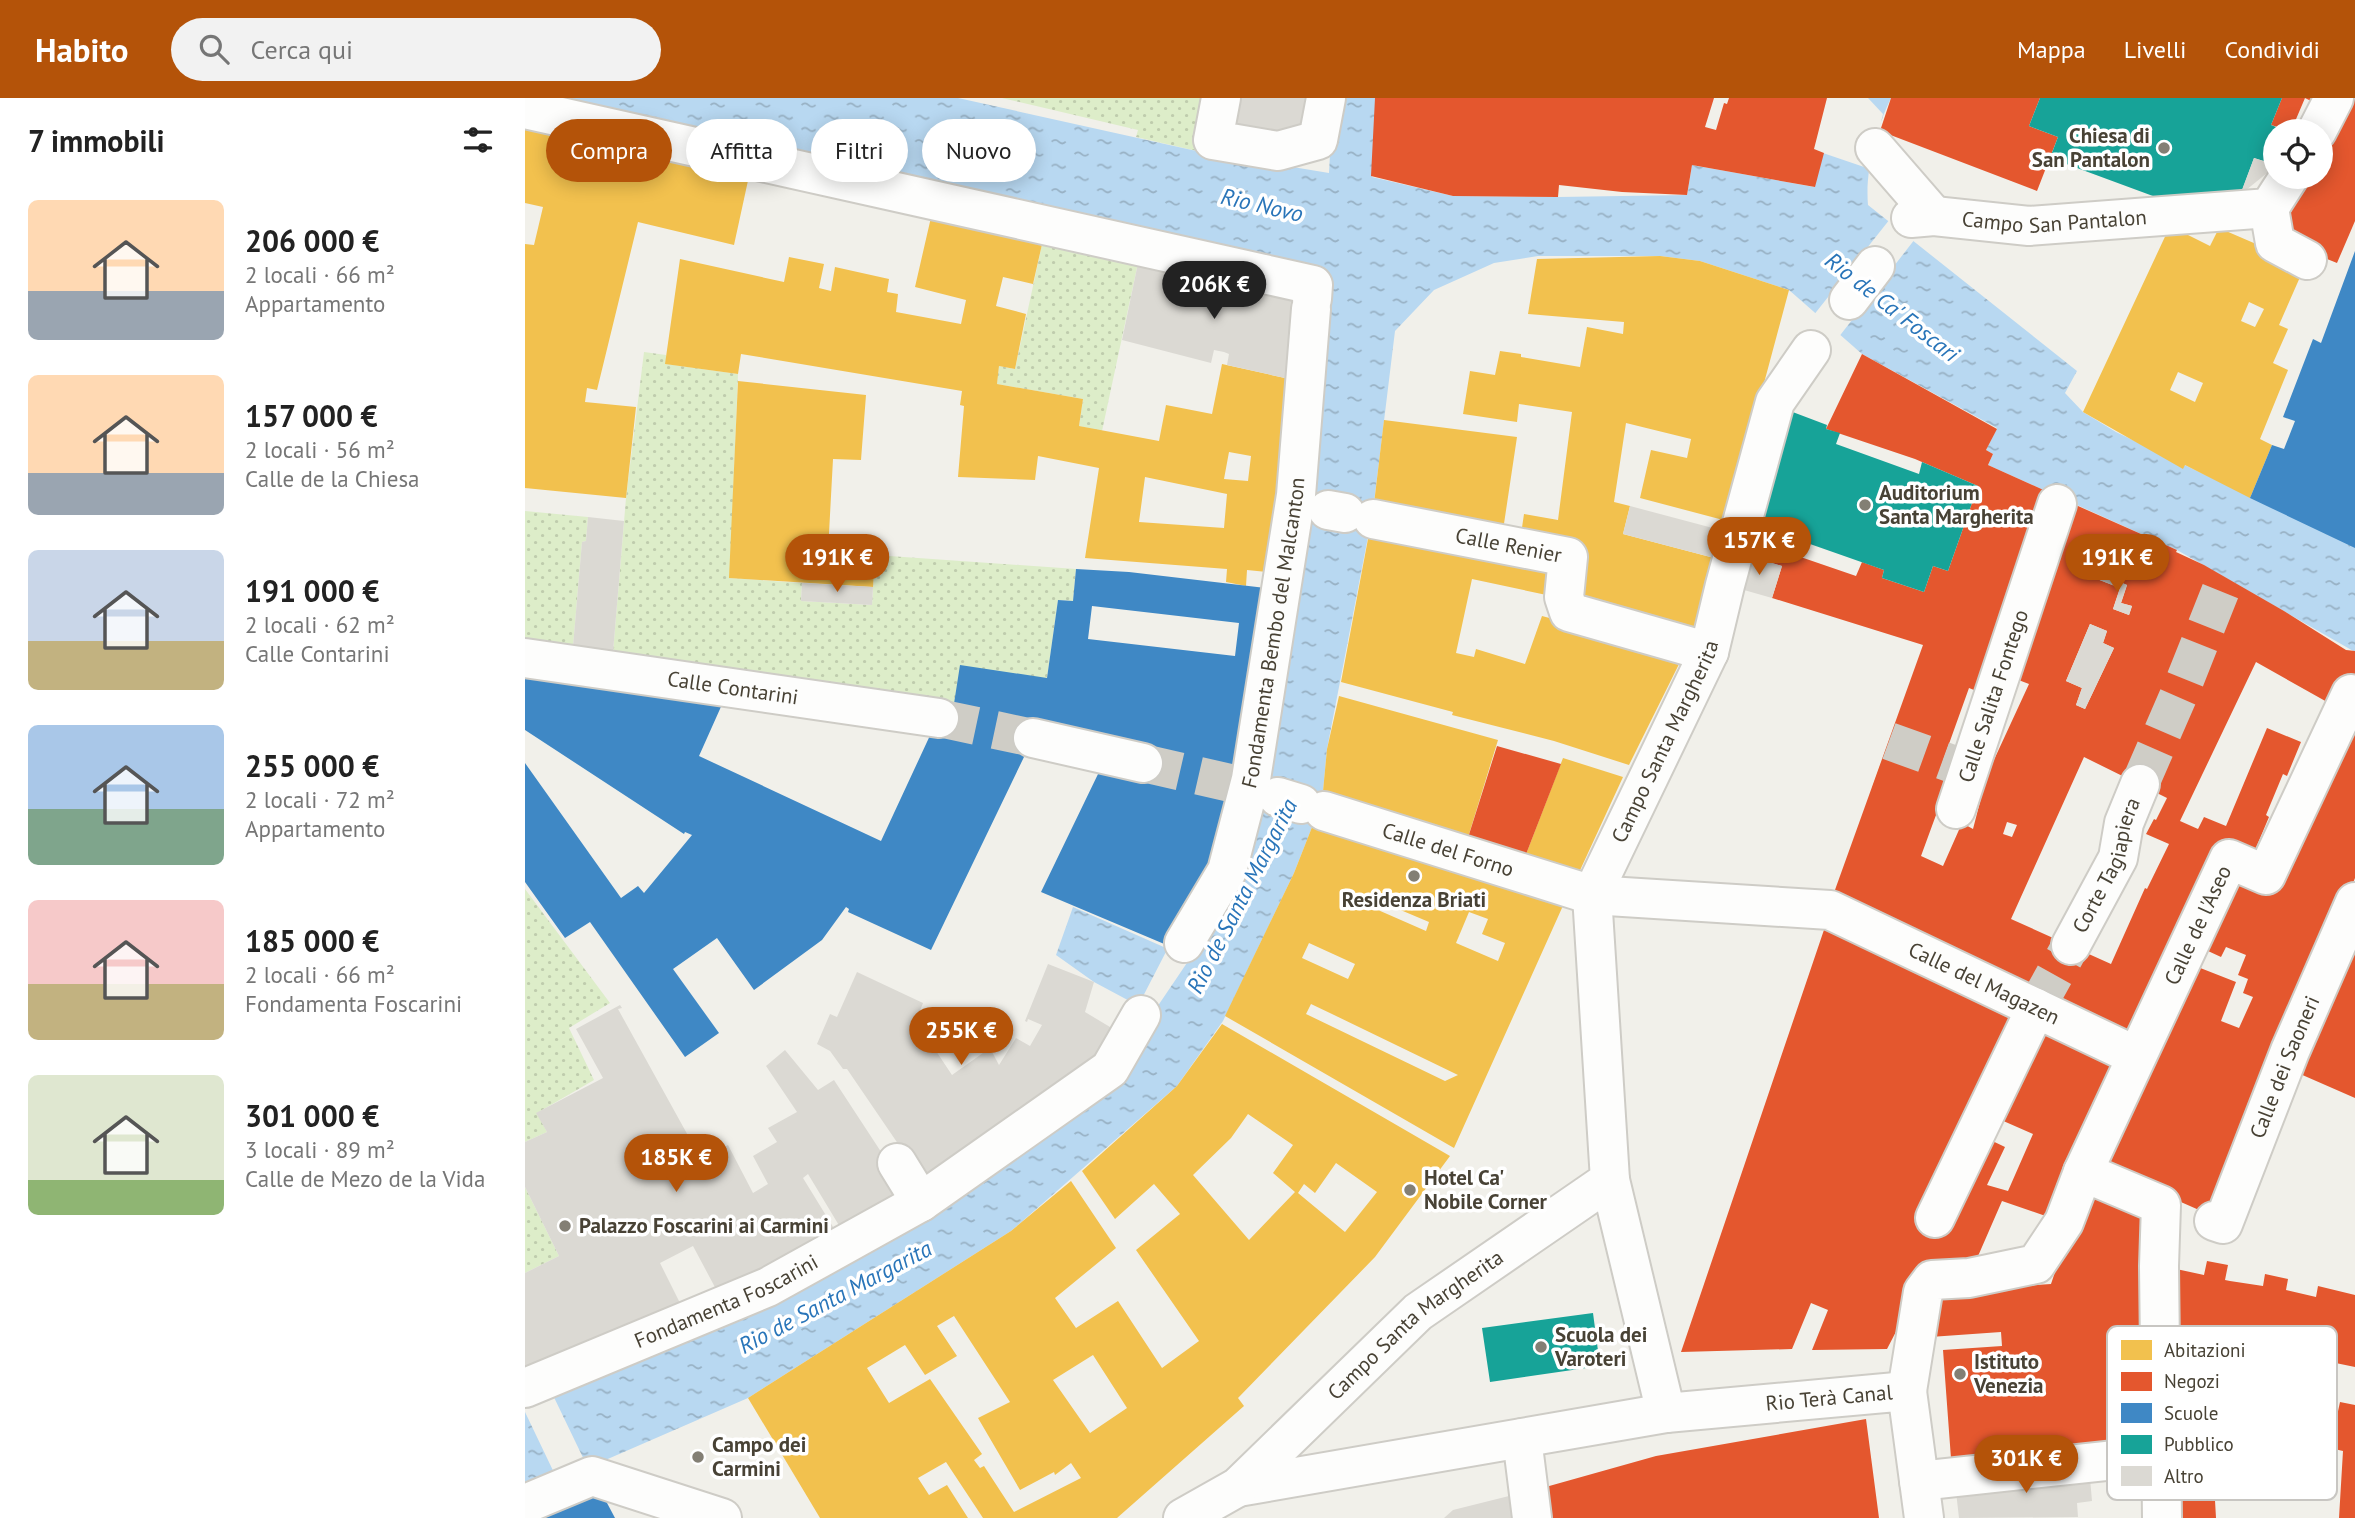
<!DOCTYPE html>
<html lang="it">
<meta charset="utf-8">
<style>
:root{--surface:#fff;--page:#f2f2f2;--text:#222;--muted:#767676;--accent:#b45309}
body{margin:0;font-family:"PT Sans",sans-serif;background:var(--page);color:var(--text);height:100vh;display:flex;flex-direction:column;font-size:26px;white-space:nowrap}
*{box-sizing:border-box;margin:0}
p{font-size:23px;color:var(--muted)}
.icon{flex:none;width:38px;height:38px;fill:none;stroke:currentColor;stroke-width:2;stroke-linecap:round;stroke-linejoin:round}
.map{position:relative;flex:1;overflow:hidden}
.side{display:flex;flex-direction:column;background:var(--surface);width:525px}
.side>*{flex:none}
.guide{position:absolute;left:21px;top:21px;width:665px;height:63px;display:flex;gap:14px}
.controls{position:absolute;left:1738px;top:21px;display:grid;gap:14px}
.controls a{display:grid;place-items:center;width:70px;height:70px;border-radius:50%;background:var(--surface);box-shadow:0 4px 18px #0003;font-size:35px}
.price{position:absolute;translate:-50% -60px;padding:0 16px;border-radius:24px;background:var(--accent);color:#fff;font-size:23px;line-height:46px;filter:drop-shadow(0 2px 4px #0008)}
.price::after{content:'';position:absolute;left:50%;top:42px;width:21px;height:16px;margin-left:-10px;background:inherit;clip-path:polygon(0 0,100% 0,50% 100%)}
.price.active{background:#222;color:#fff}
ul{padding:0;list-style:none}
li{display:flex;align-items:center;gap:21px;height:175px;padding:0 28px}
li span{display:grid;place-items:center;flex:none;width:196px;height:140px;border-radius:10px;color:#555}
li>.icon{margin-inline-start:auto}
span .icon{width:84px;height:84px;fill:#fffc;stroke-width:1}
li b{font-size:30px}
h2{display:flex;justify-content:space-between;align-items:center;height:84px;padding:0 28px;font-size:30px}
.chip{padding:0 24px;border-radius:32px;background:var(--surface);box-shadow:0 4px 18px #0003;font-size:24px;line-height:63px}
.chip.active{background:var(--accent);color:#fff}
header{display:flex;align-items:center;gap:42px;box-sizing:border-box;height:98px;padding:0 35px;background:var(--accent);color:#fff}
header strong{font-size:33px}
nav{display:flex;gap:38px;margin-inline-start:auto;font-size:24px}
.search{width:490px;height:63px;background:var(--page);display:flex;align-items:center;gap:18px;box-sizing:border-box;padding:0 24px;border-radius:38px;color:var(--muted);font-size:26px}
main{display:flex;flex:1;min-height:0}
.map>svg:first-child{display:block}
.park{fill:url(#park-dots)}
.water{fill:url(#water-ripples)}
.pier{fill:#f1f0ea}
.homes{fill:#f2c14e;fill-rule:evenodd}
.shops{fill:#e4572e;fill-rule:evenodd}
.schools{fill:#3f88c5;fill-rule:evenodd}
.public{fill:#17a398}
.building{fill:#dbd9d3}
.lines{fill:none;stroke-linecap:round;stroke-linejoin:round}
.street-tunnel{stroke:#cfcdc6;stroke-width:38;stroke-dasharray:38 19;stroke-linecap:butt}
.street-casing{stroke:#ceccc6;stroke-width:42}
.street{stroke:#fdfdfc;stroke-width:38}
.poi-dot{fill:#837f74;stroke:#fff;stroke-width:2.5}
.labels{text-anchor:middle;stroke-width:7;stroke-linejoin:round;paint-order:stroke}
.poi-label{font-size:21px;font-weight:bold;fill:#484235;stroke:#fff;text-anchor:start}
.street-label{font-size:21px;fill:#484235;stroke:#fff}
.water-label{font-size:23px;font-style:italic;fill:#2975b9;stroke:#fff}
.key{fill:#fff;stroke:#c8c6c2;stroke-width:2}
.key-label{font-size:19px;fill:#484235}
</style>
<header>
<strong>Habito</strong>
<div class="search"><svg class="icon" aria-label="search" viewBox="0 0 24 24"><circle cx="10" cy="10" r="6"/><path d="M15 15l6 6"/></svg>Cerca qui</div>
<nav><a>Mappa</a><a>Livelli</a><a>Condividi</a></nav>
</header>
<main>
<section class="side">
<h2>7 immobili<svg class="icon" aria-label="filters" viewBox="0 0 24 24"><path d="M4 7h16M4 17h16"/><circle cx="9" cy="7" r="2"/><circle cx="15" cy="17" r="2"/></svg></h2>
<ul>
<li><span style="background:linear-gradient(#ffd9b3 65%,#9aa5b1 0)"><svg class="icon" aria-label="home" viewBox="0 0 24 24"><path d="M3 11l9-7 9 7M6 9v11h12V9"/></svg></span><div><b>206 000 €</b><p>2 locali · 66 m²</p><p>Appartamento</p></div></li>
<li><span style="background:linear-gradient(#ffd9b3 70%,#9aa5b1 0)"><svg class="icon" aria-label="home" viewBox="0 0 24 24"><path d="M3 11l9-7 9 7M6 9v11h12V9"/></svg></span><div><b>157 000 €</b><p>2 locali · 56 m²</p><p>Calle de la Chiesa</p></div></li>
<li><span style="background:linear-gradient(#c9d6e8 65%,#c2b280 0)"><svg class="icon" aria-label="home" viewBox="0 0 24 24"><path d="M3 11l9-7 9 7M6 9v11h12V9"/></svg></span><div><b>191 000 €</b><p>2 locali · 62 m²</p><p>Calle Contarini</p></div></li>
<li><span style="background:linear-gradient(#a9c7e8 60%,#7fa58c 0)"><svg class="icon" aria-label="home" viewBox="0 0 24 24"><path d="M3 11l9-7 9 7M6 9v11h12V9"/></svg></span><div><b>255 000 €</b><p>2 locali · 72 m²</p><p>Appartamento</p></div></li>
<li><span style="background:linear-gradient(#f6c9c9 60%,#c2b280 0)"><svg class="icon" aria-label="home" viewBox="0 0 24 24"><path d="M3 11l9-7 9 7M6 9v11h12V9"/></svg></span><div><b>185 000 €</b><p>2 locali · 66 m²</p><p>Fondamenta Foscarini</p></div></li>
<li><span style="background:linear-gradient(#dfe7d0 75%,#8fb573 0)"><svg class="icon" aria-label="home" viewBox="0 0 24 24"><path d="M3 11l9-7 9 7M6 9v11h12V9"/></svg></span><div><b>301 000 €</b><p>3 locali · 89 m²</p><p>Calle de Mezo de la Vida</p></div></li>
</ul>
</section>
<div class="map">
<svg width="1830" height="1420" viewBox="0 0 1830 1420">
<defs>
<pattern id="park-dots" width="8" height="8" patternUnits="userSpaceOnUse" patternTransform="scale(1.75)"><rect width="8" height="8" fill="#ddedc9"/><path d="M2 2h.1M6 6h.1" fill="none" stroke="#bfccad" stroke-width="1.8" stroke-linecap="round"/></pattern>
<pattern id="water-ripples" width="26" height="14" patternUnits="userSpaceOnUse" patternTransform="scale(1.75)"><rect width="26" height="14" fill="#b8d8f1"/><path d="M2 4q2-2 4 0t4 0M15 11q2-2 4 0t4 0" fill="none" stroke="#98b1c4"/></pattern>
</defs>
<rect width="100%" height="100%" fill="#f1f0ea"/>
<!-- park -->
<path class="park" d="M477,0H686L676,54L611,39L613,32Z
M518,142L613,165L577,333L554,328L558,301L472,286L474,268L490,271Z
M119,254L141,257V266L213,276L205,480L277,485L276,503L347,507L350,457L551,471L548,503L533,502L522,580L428,612L87,566L101,400Z
M0,413L63,419L61,443L57,444L47,560L0,554Z
M0,791L85,905L44,930L69,982L12,1015L22,1034L0,1044Z
M0,1089L34,1158L0,1175Z"/>
<!-- water -->
<path class="water" d="M26,0H433L676,54L804,75L808,0H852L847,79L928,98L1033,99L1162,97L1167,67L1289,89L1313,0H1366C1351,31 1340,73 1343,107L1552,273L1540,295L1558,314L1591,334L1830,449V554L1652,452L1463,367L1468,356L1461,352L1472,330L1337,256L1264,192L1175,163L1135,158H1013L969,165L909,192L870,233L848,413L802,651L797,704L769,775L698,923L652,988L486,1133L223,1300L0,1397V1306L433,1094L612,907L569,884L531,857L548,809L666,861L782,399L800,171L688,154Z"/>
<!-- pier -->
<path class="pier" d="M1310,0H1343L1358,16L1345,71L1295,54Z
M1365,121L1390,141L1313,240L1288,218Z
M644,848L670,853L624,921L613,908Z
M25,1291L63,1370L33,1383L0,1314V1302Z"/>
<!-- homes -->
<path class="homes" d="M0,25L224,78L209,147L113,124L72,292L62,290L60,304L111,309L101,400L0,390V146L9,147L18,109L0,105Z
M407,115L518,142L508,186L478,179L471,208L501,216L490,271L474,268L472,286L558,301L554,328L634,343L641,307L687,316L697,266L769,282L752,475L722,472L721,488L701,484L702,471L560,460L574,370L513,358L510,382L433,379L439,308L435,307L437,293L216,256L213,276L140,266L155,161L259,184L264,159L299,166L294,190L306,193L310,169L364,181L362,194L373,196L371,214L436,226L441,202L390,189ZM704,354L726,358L723,383L699,381ZM620,379L702,396L699,430L614,424Z
M1645,128L1685,148L1694,130L1752,155L1779,170L1754,227L1763,231L1748,265L1763,272L1735,341L1747,347L1725,400L1660,367L1658,371L1558,314ZM1724,204L1739,211L1730,229L1716,223ZM1653,274L1678,285L1670,304L1645,292Z
M1135,158L1175,163L1264,192L1202,423L1115,400L1126,352L1162,360L1166,341L1101,325L1089,404L1105,408L1098,436L1193,461L1168,538L1052,506L995,443L999,416L1033,422L1047,314L994,306L992,324L938,316L945,273L970,277L975,253L996,256V259L1055,269L1062,229L1098,236L1099,224L1003,216L1012,161Z
M213,283L341,297L336,362L308,361L303,454L350,457L348,489L204,480Z
M859,322L992,339L977,439L848,414Z
M846,425L1039,462L1031,499L947,481L931,555L949,559L951,551L1000,566L1017,518L1159,556L1104,667L1029,643L927,617L928,614L816,584Z
M814,598L973,642L941,746L797,704L802,651Z
M1364,643L1418,663L1415,671L1426,676L1412,716L1347,690Z
M1038,660L1098,679L1051,781L998,764Z
M791,719L1041,801L929,1050L700,918L769,775ZM840,797L904,824L901,833L837,805ZM944,814L963,821L957,836L980,845L973,863L931,845ZM784,845L830,866L823,881L777,860ZM786,906L807,916L933,977L920,983L781,916Z
M697,926L925,1058L850,1159L713,1300L719,1308L592,1420H458L421,1364L393,1380L404,1397L422,1387L443,1420H295L223,1300L486,1133L546,1083L591,1150L530,1200L551,1230L593,1203L637,1270L674,1243L611,1152L655,1116L629,1086L590,1121L557,1073L652,988ZM723,1016L768,1047L748,1075L770,1094L724,1142L668,1077L706,1040ZM811,1065L852,1094L820,1134L773,1095L779,1086L790,1095ZM429,1218L485,1304L453,1320L495,1392L529,1374L530,1377L546,1365L556,1380L489,1414L459,1368L455,1370L449,1362L457,1356L405,1281L364,1305L342,1270L380,1247L400,1277L432,1258L412,1228ZM568,1257L602,1310L565,1335L528,1282Z"/>
<!-- shops -->
<path class="shops" d="M850,0H1189L1180,29L1191,32L1199,5L1202,6L1204,0H1302L1289,51L1299,55L1290,89L1167,67L1162,97L1097,94L1034,87L1033,99L928,98L846,78Z
M1366,0H1515L1504,28L1533,39L1512,93L1355,33Z
M1757,0H1802L1798,9L1780,0L1766,33L1746,27Z
M1816,0H1830V123L1812,165L1755,142L1780,79H1796V45Z
M1337,256L1472,331L1461,352L1468,356L1463,367L1523,394L1459,596L1444,590L1415,671L1426,676L1396,758L1418,768L1437,725L1448,731L1462,677L1504,586L1483,578L1544,404L1652,452L1651,454L1679,467L1759,513L1821,552L1830,553V598L1811,609L1731,564L1655,723L1673,731L1679,719L1701,728L1742,630L1776,644L1762,678L1758,676L1741,717L1744,719L1725,764L1611,937L1306,803L1398,547L1247,500L1257,468L1221,457L1230,427L1251,434L1248,445L1262,451L1261,454L1331,478L1337,464L1359,472L1357,480L1399,494L1408,468L1423,473L1453,388L1390,361L1301,331ZM1574,475L1602,487L1596,505L1607,508L1604,517L1588,511L1595,490L1572,481ZM1565,526L1582,533L1578,545L1589,550L1560,611L1551,607L1557,590L1541,583ZM1559,659L1642,700L1631,722L1629,721L1621,736L1644,746L1622,791L1620,790L1586,866L1486,821ZM1482,724L1492,727L1487,739L1478,736Z
M1830,603V780L1690,1119L1567,1065L1660,864L1711,884L1696,923L1714,930L1728,899L1718,895L1723,881L1713,877L1721,857L1701,849L1696,859L1670,847L1706,769L1731,779Z
M972,648L1036,666L998,764L941,746Z
M1303,820L1503,913L1457,1038L1480,1049L1462,1087L1483,1093L1508,1036L1467,1018L1514,919L1601,958L1532,1122L1477,1103L1450,1165L1403,1172L1362,1251L1287,1252L1303,1212L1286,1205L1267,1251L1156,1254Z
M1830,849V1000L1766,972Z
M1560,1085L1622,1110L1629,1350L1427,1374L1418,1252L1477,1248L1476,1234L1405,1239L1404,1194L1526,1186Z
M1682,1163L1703,1167L1700,1182L1705,1183L1738,1188L1740,1176L1763,1181L1761,1192L1791,1199L1793,1188L1830,1197V1269L1704,1243L1700,1281L1724,1284L1720,1311L1698,1307L1696,1326L1722,1332L1723,1330L1729,1331V1333L1751,1338L1744,1388L1689,1385L1691,1420H1646L1642,1169L1679,1177Z
M1815,1304L1830,1307V1420H1814L1818,1353L1805,1350Z
M1341,1321L1354,1420H1014L1010,1392L1131,1358Z"/>
<!-- schools -->
<path class="schools" d="M1830,153V450L1725,400L1747,347L1759,351L1770,323L1758,319L1788,241L1796,245Z
M551,471L604,474L749,491L687,772L644,848L516,794L574,674L512,632L406,852L323,814L324,811L321,809L297,842L229,892L192,840L148,871L194,935L160,959L65,824L40,840L0,784V665L96,800L113,788L119,795L167,737L160,734L159,736L0,632V574L199,602L174,658L356,743L408,631L428,612L435,567L522,580L533,502L548,503ZM567,508L714,525L710,558L563,541Z
M73,1388L90,1420H0Z"/>
<!-- public -->
<path class="public" d="M1515,0H1757L1746,27L1761,33H1750V64L1748,66L1729,60L1715,98L1655,108L1525,60L1533,39L1504,28Z
M1265,313L1302,327L1301,331L1315,335L1311,346L1394,376L1397,364L1453,388L1423,473L1408,468L1399,494L1357,480L1359,472L1228,426Z
M1068,1215L1075,1268L965,1284L957,1230Z"/>
<!-- building -->
<path class="building" d="M705,0H791L785,38L701,26Z
M1729,60L1748,66L1742,75L1715,97Z
M613,165L778,202L769,282L702,267L704,256L699,254L689,252L686,265L597,242Z
M1105,408L1199,433L1193,461L1098,436Z
M63,419L99,423L87,566L47,560L57,444L61,443Z
M1221,457L1257,468L1247,500L1212,490Z
M1574,475L1602,487L1596,505L1607,508L1604,517L1588,511L1595,490L1572,481Z
M277,485L348,489L347,507L276,503Z
M1565,526L1582,533L1578,545L1589,550L1560,611L1551,607L1557,590L1541,583Z
M523,866L569,884L560,914L595,935L578,964L395,1087L380,1056L322,971H318L305,953L292,946L305,916L312,919L332,874L398,905L391,923L427,977L465,950L474,967L491,940L505,948L517,927L503,921L502,924L500,923Z
M95,907L97,910L93,911L176,1061L203,1047L228,1095L243,1086L228,1058L252,1044L243,1030L272,1014L241,968L260,952L293,992L309,982L383,1095L318,1134L283,1076L278,1080L313,1137L192,1193L168,1148L135,1165L156,1207L0,1275V1175L34,1158L0,1089V1044L22,1034L11,1015L78,980L51,931Z
M1564,1369L1567,1403L1552,1405L1553,1419L1434,1420L1430,1385Z
M996,1395L1000,1420H919L928,1412Z"/>
<g class="lines">
<!-- street-tunnel -->
<path class="street-tunnel" d="M414,620L508,640
M1364,643L1444,672
M618,665L714,687
M1615,686L1658,587L1701,479
M1511,910L1546,847
M1644,1248L1702,1260"/>
<!-- street casing -->
<g class="street-casing">
<g id="street">
<path d="M696,0L688,42L753,53L793,42L801,0"/>
<path d="M0,11L788,187L787,201"/>
<path d="M1792,33L1809,0"/>
<path d="M1350,50L1409,118"/>
<path d="M1744,110L1750,145L1782,162"/>
<path id="s1" d="M1386,120L1409,118L1504,128L1744,110L1764,79"/>
<path d="M1324,202L1350,168"/>
<path d="M803,412L820,415"/>
<path id="s2" d="M848,421L1043,459L1039,499L1044,514L1184,554"/>
<path id="s3" d="M0,560L414,620"/>
<path d="M508,640L618,665"/>
<path d="M753,699L776,706"/>
<path id="s4" d="M1431,711L1532,406"/>
<path id="s5" d="M799,713L1067,797L1305,812L1611,958"/>
<path id="s6" d="M659,845L702,773L726,681L771,397L786,211"/>
<path id="s7" d="M1546,847L1593,760L1599,725L1615,686"/>
<path d="M372,1065L396,1104"/>
<path d="M1558,1074L1636,1107L1634,1168L1637,1420"/>
<path d="M1085,1082L1141,1315"/>
<path d="M1410,1120L1511,910"/>
<path id="s8" d="M1689,1123L1698,1126L1765,953L1830,804"/>
<path id="s9" d="M0,1290L243,1189L396,1104L585,971L616,917"/>
<path id="s10" d="M1382,1293L1398,1194L1407,1182L1444,1180L1511,1166L1539,1124L1558,1074L1704,761L1741,777L1826,596"/>
<path d="M997,1340L1007,1420"/>
<path d="M1394,1383L1637,1357"/>
<path id="s11" d="M713,1389L1141,1315L1382,1293L1399,1420"/>
<path d="M0,1406L67,1378L197,1420"/>
<path id="s12" d="M658,1420L713,1389L893,1214L1085,1082L1067,797L1184,554L1200,487L1250,304L1286,252"/>
</g>
</g>
<!-- street -->
<use href="#street" class="street"/>
</g>
<!-- markers -->
<g class="poi-dot">
<circle cx="1639" cy="50" r="7"/>
<circle cx="1340" cy="407" r="7"/>
<circle cx="889" cy="778" r="7"/>
<circle cx="885" cy="1092" r="7"/>
<circle cx="40" cy="1128" r="7"/>
<circle cx="1016" cy="1249" r="7"/>
<circle cx="1435" cy="1276" r="7"/>
<circle cx="173" cy="1359" r="7"/>
</g>
<g class="labels">
<!-- poi labels -->
<g class="poi-label">
<text x="1625" y="45" text-anchor="end">Chiesa di<tspan x="1625" dy="24">San Pantalon</tspan></text>
<text x="1354" y="402">Auditorium<tspan x="1354" dy="24">Santa Margherita</tspan></text>
<text x="889" y="809" text-anchor="middle">Residenza Briati</text>
<text x="899" y="1087">Hotel Ca'<tspan x="899" dy="24">Nobile Corner</tspan></text>
<text x="54" y="1135">Palazzo Foscarini ai Carmini</text>
<text x="1030" y="1244">Scuola dei<tspan x="1030" dy="24">Varoteri</tspan></text>
<text x="1449" y="1271">Istituto<tspan x="1449" dy="24">Venezia</tspan></text>
<text x="187" y="1354">Campo dei<tspan x="187" dy="24">Carmini</tspan></text>
</g>
<!-- street labels -->
<g class="street-label">
<text dy="7" stroke="none"><textPath href="#s1" startOffset="144">Campo San Pantalon</textPath></text>
<text dy="7" stroke="none"><textPath href="#s2" startOffset="138">Calle Renier</textPath></text>
<text dy="7" stroke="none"><textPath href="#s6" startOffset="327">Fondamenta Bembo del Malcanton</textPath></text>
<text dy="7" stroke="none"><textPath href="#s3" startOffset="210">Calle Contarini</textPath></text>
<text dy="7" stroke="none"><textPath href="#s4" startOffset="119">Calle Salita Fontego</textPath></text>
<text dy="7" stroke="none"><textPath href="#s12" startOffset="1003">Campo Santa Margherita</textPath></text>
<text dy="7" stroke="none"><textPath href="#s5" startOffset="130">Calle del Forno</textPath></text>
<text dy="7" stroke="none"><textPath href="#s7" startOffset="88">Corte Tagiapiera</textPath></text>
<text dy="7" stroke="none"><textPath href="#s10" startOffset="597">Calle de l'Aseo</textPath></text>
<text dy="7" stroke="none"><textPath href="#s5" startOffset="690">Calle del Magazen</textPath></text>
<text dy="7" stroke="none"><textPath href="#s8" startOffset="178">Calle dei Saoneri</textPath></text>
<text dy="7" stroke="none"><textPath href="#s9" startOffset="219">Fondamenta Foscarini</textPath></text>
<text dy="7" stroke="none"><textPath href="#s12" startOffset="304">Campo Santa Margherita</textPath></text>
<text dy="7" stroke="none"><textPath href="#s11" startOffset="598">Rio Terà Canal</textPath></text>
</g>
<!-- water labels -->
<g class="water-label">
<text transform="translate(737 107) rotate(13)" y="8">Rio Novo</text>
<text transform="translate(1367 209) rotate(38)" y="8">Rio de Ca' Foscari</text>
<text transform="translate(717 798) rotate(-63)" y="8">Rio de Santa Margarita</text>
<text transform="translate(310 1199) rotate(-28)" y="8">Rio de Santa Margarita</text>
</g>
</g>
<!-- legend -->
<rect x="1582" y="1228" width="230" height="174" rx="10" class="key"/>
<rect x="1596" y="1242" width="31" height="20" fill="#f2c14e"/>
<rect x="1596" y="1274" width="31" height="19" fill="#e4572e"/>
<rect x="1596" y="1305" width="31" height="20" fill="#3f88c5"/>
<rect x="1596" y="1337" width="31" height="19" fill="#17a398"/>
<rect x="1596" y="1368" width="31" height="20" fill="#dbd9d3"/>
<g class="key-label">
<text x="1639" y="1259">Abitazioni</text>
<text x="1639" y="1290">Negozi</text>
<text x="1639" y="1322">Scuole</text>
<text x="1639" y="1353">Pubblico</text>
<text x="1639" y="1385">Altro</text>
</g>
</svg>
<div class="controls">
<a><svg class="icon" aria-label="locate" viewBox="0 0 24 24"><circle cx="12" cy="12" r="6"/><path d="M12 2v4M12 18v4M2 12h4M18 12h4"/></svg></a>
</div>
<b class="price active" style="left:689px;top:223px">206K €</b>
<b class="price" style="left:1234px;top:479px">157K €</b>
<b class="price" style="left:312px;top:496px">191K €</b>
<b class="price" style="left:1592px;top:496px">191K €</b>
<b class="price" style="left:436px;top:969px">255K €</b>
<b class="price" style="left:151px;top:1096px">185K €</b>
<b class="price" style="left:1501px;top:1397px">301K €</b>
<div class="guide">
<a class="chip active">Compra</a>
<a class="chip">Affitta</a>
<a class="chip">Filtri</a>
<a class="chip">Nuovo</a>
</div>
</div>
</main>
